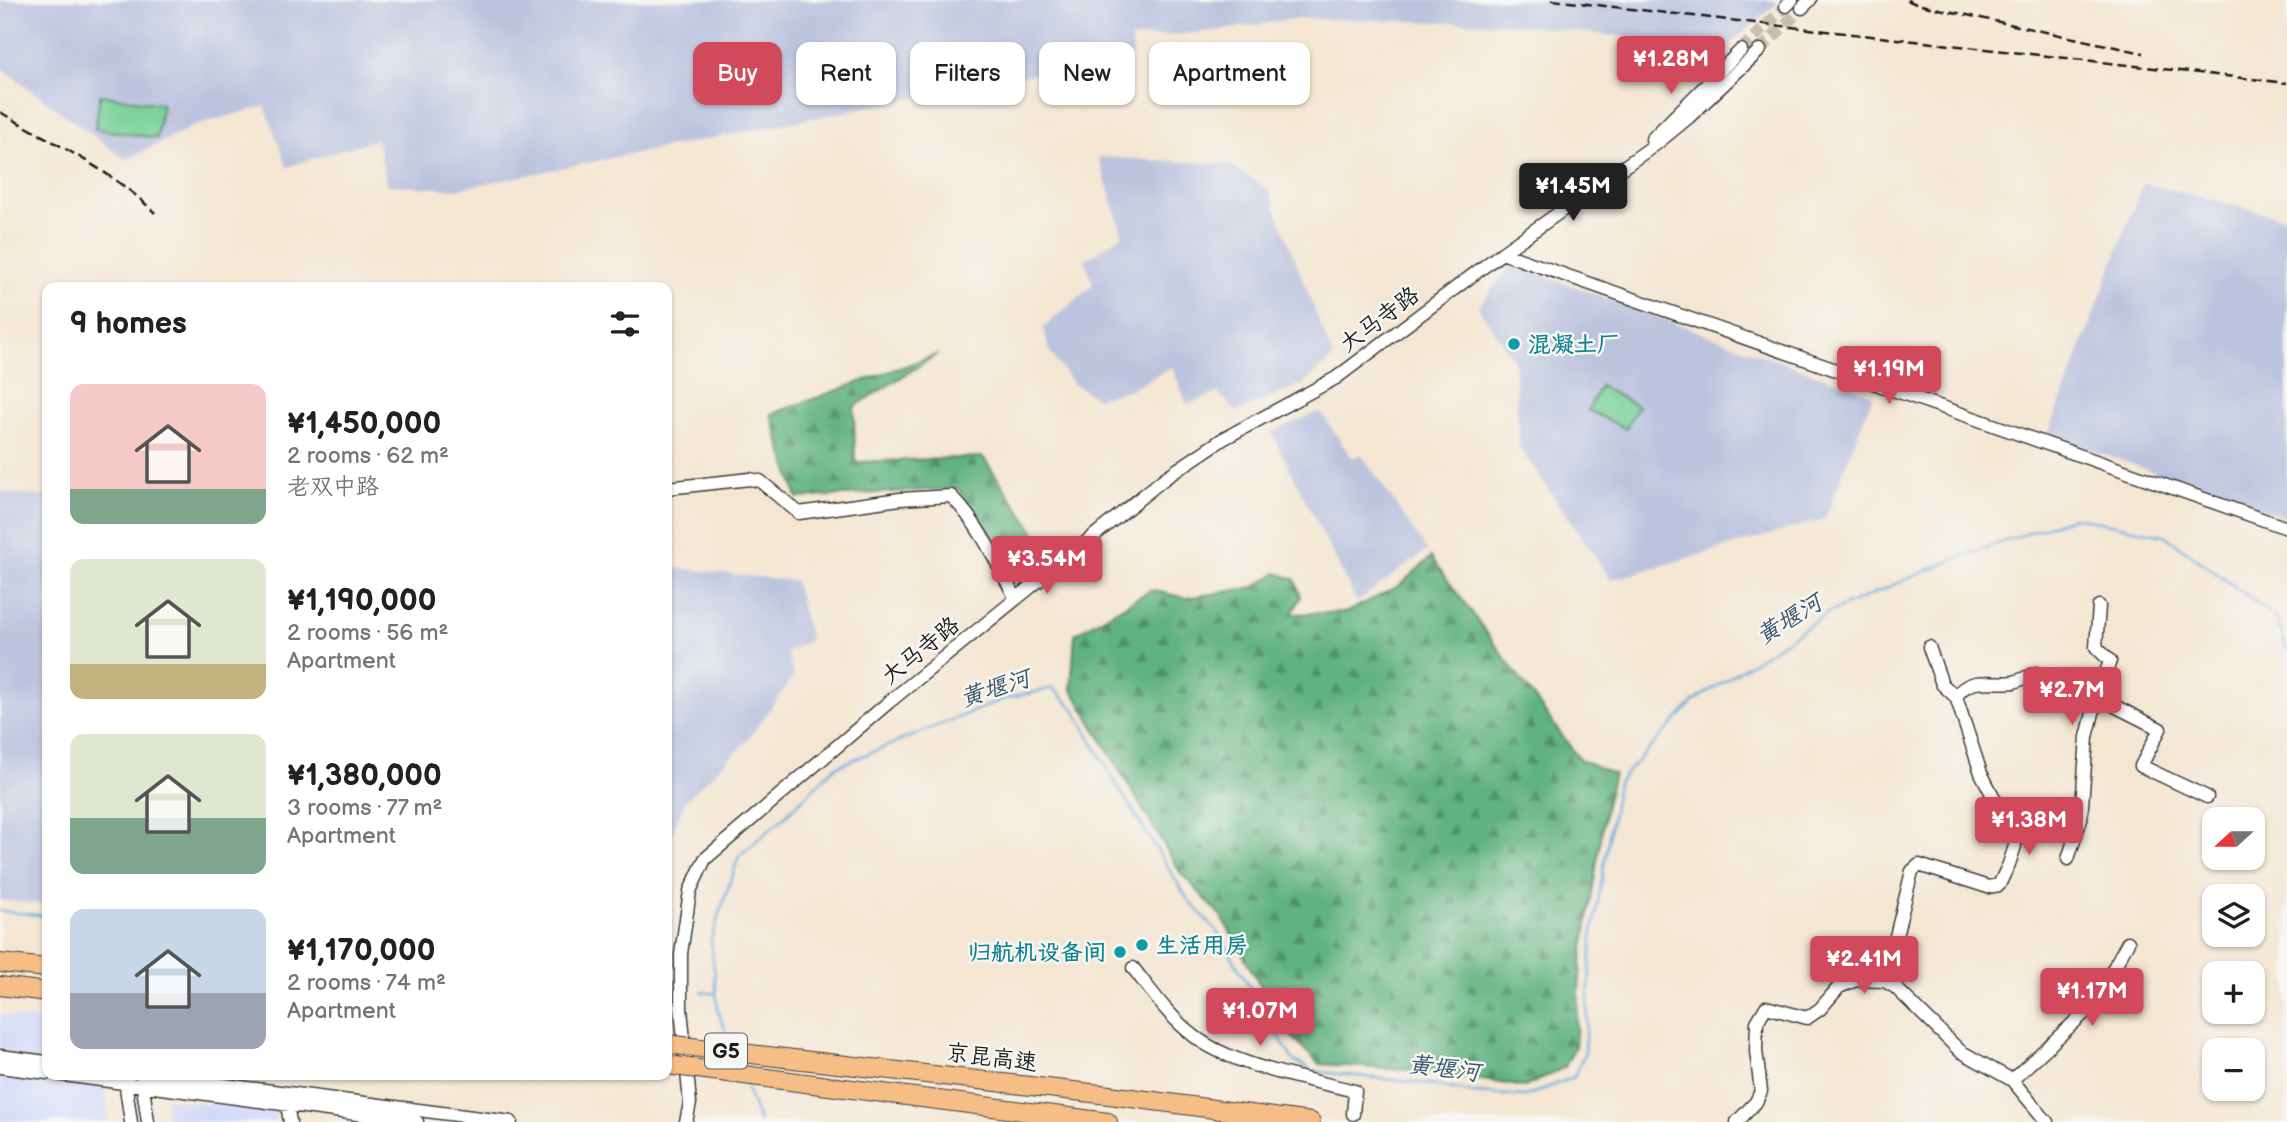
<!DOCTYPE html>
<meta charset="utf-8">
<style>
:root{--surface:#fff;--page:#f6f6f6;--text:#202124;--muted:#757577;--accent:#d1495b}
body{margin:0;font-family:"Balsamiq Sans","LXGW WenKai TC",sans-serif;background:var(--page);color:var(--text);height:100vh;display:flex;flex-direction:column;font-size:26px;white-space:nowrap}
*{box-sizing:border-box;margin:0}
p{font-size:23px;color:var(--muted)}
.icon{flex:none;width:38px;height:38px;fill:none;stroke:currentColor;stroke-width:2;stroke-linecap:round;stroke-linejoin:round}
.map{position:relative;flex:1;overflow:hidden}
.side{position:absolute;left:42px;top:282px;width:630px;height:798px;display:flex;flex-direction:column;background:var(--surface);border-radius:14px;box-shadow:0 2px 5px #0004}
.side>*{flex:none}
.top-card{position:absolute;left:693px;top:42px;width:665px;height:63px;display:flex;gap:14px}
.needle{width:46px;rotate:249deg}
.tools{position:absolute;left:2202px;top:807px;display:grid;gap:14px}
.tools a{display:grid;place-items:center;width:63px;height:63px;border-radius:14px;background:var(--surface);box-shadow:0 2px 5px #0004;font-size:35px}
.price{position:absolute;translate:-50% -60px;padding:0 16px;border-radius:7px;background:var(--accent);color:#fff;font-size:23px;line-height:46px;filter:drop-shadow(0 2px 4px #0008)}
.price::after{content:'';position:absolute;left:50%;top:42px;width:21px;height:16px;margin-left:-10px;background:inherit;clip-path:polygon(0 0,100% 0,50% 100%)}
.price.active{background:#222;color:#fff}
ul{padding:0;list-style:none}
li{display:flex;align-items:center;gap:21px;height:175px;padding:0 28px}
li span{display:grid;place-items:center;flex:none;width:196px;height:140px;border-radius:14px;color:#555}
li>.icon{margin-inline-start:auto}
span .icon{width:84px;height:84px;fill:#fffc;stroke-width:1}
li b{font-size:30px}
h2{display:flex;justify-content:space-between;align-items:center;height:84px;padding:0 28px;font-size:30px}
.pill{padding:0 24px;border-radius:14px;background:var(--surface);box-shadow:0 2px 5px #0004;font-size:24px;line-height:63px}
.pill.active{background:var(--accent);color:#fff}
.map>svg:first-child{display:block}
.built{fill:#d1d9f9}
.industrial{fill:#bbc3de}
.grass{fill:#77d097;stroke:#4a765a;stroke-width:2}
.forest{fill:url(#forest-firs);stroke:#3e674e;stroke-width:2}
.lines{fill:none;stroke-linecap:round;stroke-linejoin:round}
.stream{stroke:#67acdc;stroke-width:2.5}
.minor-tunnel{stroke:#c9beae;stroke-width:12;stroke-dasharray:12 6;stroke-linecap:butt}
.minor-casing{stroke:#3c3a37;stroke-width:15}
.highway-casing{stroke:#3c3a37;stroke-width:20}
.minor{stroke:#fff;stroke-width:12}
.highway{stroke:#f6be87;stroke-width:18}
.rail{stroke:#1c1c1c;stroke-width:2.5;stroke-dasharray:10 5;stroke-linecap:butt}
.highway-bridge-casing{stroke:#3c3a37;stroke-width:20;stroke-linecap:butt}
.highway-bridge{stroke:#f6be87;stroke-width:18}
.culture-dot{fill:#0f9aa8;stroke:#f6f6f2;stroke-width:2.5}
.labels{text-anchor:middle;stroke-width:5;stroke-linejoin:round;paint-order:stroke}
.shield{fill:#f6f6f2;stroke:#5d5d5c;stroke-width:2}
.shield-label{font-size:21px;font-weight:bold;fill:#1c1c1c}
.street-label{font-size:23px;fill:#1c1c1c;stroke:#f6f6f2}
.culture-label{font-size:23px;font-weight:bold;fill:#0d838f;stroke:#f6f6f2;text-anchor:start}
.water-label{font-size:24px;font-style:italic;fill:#3a5669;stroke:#f6f6f2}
</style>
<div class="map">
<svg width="2287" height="1122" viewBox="0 0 2287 1122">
<defs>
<pattern id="forest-firs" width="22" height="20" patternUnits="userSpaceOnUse" patternTransform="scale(1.75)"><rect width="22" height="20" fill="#61b280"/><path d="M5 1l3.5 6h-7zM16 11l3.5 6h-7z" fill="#4f9068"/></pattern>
</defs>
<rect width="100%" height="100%" fill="#f6f6f2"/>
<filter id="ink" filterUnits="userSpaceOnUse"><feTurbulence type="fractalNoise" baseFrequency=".0143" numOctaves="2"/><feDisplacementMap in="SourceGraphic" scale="14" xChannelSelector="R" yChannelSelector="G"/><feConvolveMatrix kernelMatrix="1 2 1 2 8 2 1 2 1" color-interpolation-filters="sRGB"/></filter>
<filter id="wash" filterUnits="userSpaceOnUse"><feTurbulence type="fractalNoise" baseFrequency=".00686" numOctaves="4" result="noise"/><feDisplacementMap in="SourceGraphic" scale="28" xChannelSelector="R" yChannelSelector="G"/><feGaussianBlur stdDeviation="1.57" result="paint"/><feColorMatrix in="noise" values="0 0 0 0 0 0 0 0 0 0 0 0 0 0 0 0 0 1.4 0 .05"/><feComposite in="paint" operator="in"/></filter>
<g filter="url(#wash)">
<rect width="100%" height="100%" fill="#f4e6d2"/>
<!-- built -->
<path class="built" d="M0,1015L47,1021V1074L104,1075L109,1122H0Z
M165,1099L274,1111L276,1122H168Z"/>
<!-- industrial -->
<path class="industrial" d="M0,0H1767L1778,2L1726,48L1508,24L1299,18L1223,30L1131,39L1133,54L457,189L387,185L377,139L287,167L265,106L196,125L126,160L0,67Z
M1098,157L1228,164L1268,189L1333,357L1303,384L1236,412L1218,393L1187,404L1172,367L1131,389L1097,398L1072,383L1050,352L1043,328L1093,285L1085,260L1123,235Z
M2143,183L2287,218V518L2048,435Z
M1512,264L1873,395L1825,519L1611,580L1519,447L1514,360L1478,307Z
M1320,411L1352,458L1361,454L1427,550L1357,602L1271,432Z
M0,492L47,497V905L0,900Z
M667,567L795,581L810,640L787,652L794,676L746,742L685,801L667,844Z"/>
<!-- grass -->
<path class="grass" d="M100,95L162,104L157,138L95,129Z
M1600,386L1638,406L1626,429L1588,410Z"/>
<!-- forest -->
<path class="forest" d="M938,354L854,407L855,462L983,457L1049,553L1029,568L991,539L958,488L797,498L771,414Z
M1431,557L1580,760L1614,774L1606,805L1581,964L1575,1047L1565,1067L1525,1087L1433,1072L1319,1064L1287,1032L1221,916L1180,872L1071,688L1075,634L1151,590L1187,598L1254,587L1276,573L1295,579L1301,597L1292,614L1347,612L1399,586Z"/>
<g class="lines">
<!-- stream -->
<path class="stream" d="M0,911L47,916
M702,992L716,994
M730,1043L718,1011L711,939L739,856L783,818L835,767L1004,699L1053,688L1075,710L1116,784L1159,853L1189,901L1216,930L1293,1060L1313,1071L1429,1084L1474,1093L1526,1096L1574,1077L1585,1052L1592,938L1618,782L1694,701L1826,614L1954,559L2074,517L2164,535L2276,617L2287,650
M745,1082L759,1122"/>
</g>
</g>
<g filter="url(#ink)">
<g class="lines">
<!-- minor-tunnel -->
<path class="minor-tunnel" d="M1741,50L1786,6
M1760,50L1802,8"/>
<!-- minor casing -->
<g class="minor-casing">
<path id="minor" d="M1786,6L1792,0
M1802,8L1810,0
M1652,139L1741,50
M1502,253L2287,528
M667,488L750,479L760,481L799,513L900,499L951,496C980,525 997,563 1016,599
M1956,697C1969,675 1992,685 2014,682C2021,680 2029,676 2036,673L2097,697L2160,729L2141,766L2207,797
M2068,859L2081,819L2087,737L2097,697L2110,661L2096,647L2099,606
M1133,968C1152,992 1169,1017 1194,1036C1232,1066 1307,1079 1355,1091L1353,1114
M1885,981L1912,871L1919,865L1988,887L1999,885L2009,864L2015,846V838L1981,773L1956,697L1942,684L1929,647
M0,1056L47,1062
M0,1067L47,1073
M56,1074L417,1122
M124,1074L131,1122
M141,1074L511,1122
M2012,1080L2094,1004L2128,942
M142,1081L148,1122
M287,1104L290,1122
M686,1122L690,1103L681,1009V954L690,891L705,859L889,702L1165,478L1223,439L1336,378L1502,253L1656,144L1689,117L1760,50
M1737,1122L1756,1102L1761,1091L1756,1051L1757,1022L1766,1007L1807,1018L1820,1009L1839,987L1856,980L1885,981L1895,987L1960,1051L2012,1080L2047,1122"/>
</g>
<!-- highway casing -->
<g class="highway-casing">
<path id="highway" d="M0,963L47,968
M0,986L47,992
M785,1058L1109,1095L1311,1122
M782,1080L1108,1122"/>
</g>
<!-- minor -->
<use href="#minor" class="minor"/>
<!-- highway -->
<use href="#highway" class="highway"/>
<!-- rail -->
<path class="rail" d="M1552,0L2287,83
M1907,0L1916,4L2143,53
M0,112C53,143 112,170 155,213"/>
<!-- highway-bridge casing -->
<g class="highway-bridge-casing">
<path id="highway-bridge" d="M667,1044L785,1058
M667,1065L782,1080"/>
</g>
<!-- highway-bridge -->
<use href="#highway-bridge" class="highway-bridge"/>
</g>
</g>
<!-- markers -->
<g class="culture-dot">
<circle cx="1514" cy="344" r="7"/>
<circle cx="1142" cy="945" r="7"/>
<circle cx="1120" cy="952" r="7"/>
</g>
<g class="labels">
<!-- shield labels -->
<rect class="shield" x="705" y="1033.5" width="42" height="35" rx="5"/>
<g class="shield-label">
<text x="726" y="1058">G5</text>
</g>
<!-- street labels -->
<g class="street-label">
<text transform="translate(1379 319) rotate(-37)" y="8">大马寺路</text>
<text transform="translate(920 650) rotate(-39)" y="8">大马寺路</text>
<text transform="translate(992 1057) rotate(7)" y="8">京昆高速</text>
</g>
<!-- culture labels -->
<g class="culture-label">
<text x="1528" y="352">混凝土厂</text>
<text x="1156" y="953">生活用房</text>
<text x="1106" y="960" text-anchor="end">归航机设备间</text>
</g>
<!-- water labels -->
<g class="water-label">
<text transform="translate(1789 619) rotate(-32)" y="8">黄堰河</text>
<text transform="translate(995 688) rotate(-18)" y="8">黄堰河</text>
<text transform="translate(1444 1068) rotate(7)" y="8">黄堰河</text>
</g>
</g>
</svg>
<div class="tools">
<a><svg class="needle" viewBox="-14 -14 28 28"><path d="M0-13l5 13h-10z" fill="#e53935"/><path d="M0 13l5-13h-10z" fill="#757577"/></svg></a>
<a><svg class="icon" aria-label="layers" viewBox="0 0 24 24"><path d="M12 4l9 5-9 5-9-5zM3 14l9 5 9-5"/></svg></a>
<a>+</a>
<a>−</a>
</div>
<b class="price" style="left:1671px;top:96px">¥1.28M</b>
<b class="price active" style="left:1573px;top:223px">¥1.45M</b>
<b class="price" style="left:1889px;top:406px">¥1.19M</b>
<b class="price" style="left:1047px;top:596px">¥3.54M</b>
<b class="price" style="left:2072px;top:727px">¥2.7M</b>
<b class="price" style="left:2029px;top:857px">¥1.38M</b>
<b class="price" style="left:1864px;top:996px">¥2.41M</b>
<b class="price" style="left:2092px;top:1028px">¥1.17M</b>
<b class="price" style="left:1260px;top:1048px">¥1.07M</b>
<div class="top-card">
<a class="pill active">Buy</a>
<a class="pill">Rent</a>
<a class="pill">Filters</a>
<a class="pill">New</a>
<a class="pill">Apartment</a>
</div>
<section class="side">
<h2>9 homes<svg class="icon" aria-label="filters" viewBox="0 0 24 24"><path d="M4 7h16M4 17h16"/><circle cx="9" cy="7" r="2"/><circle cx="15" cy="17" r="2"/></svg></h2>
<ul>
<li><span style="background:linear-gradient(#f6c9c9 75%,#7fa58c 0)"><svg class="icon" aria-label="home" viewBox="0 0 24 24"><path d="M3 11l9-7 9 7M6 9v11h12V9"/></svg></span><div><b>¥1,450,000</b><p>2 rooms · 62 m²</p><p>老双中路</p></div></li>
<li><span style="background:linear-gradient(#dfe7d0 75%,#c2b280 0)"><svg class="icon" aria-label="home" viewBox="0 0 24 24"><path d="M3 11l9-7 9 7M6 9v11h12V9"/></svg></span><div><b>¥1,190,000</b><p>2 rooms · 56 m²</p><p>Apartment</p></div></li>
<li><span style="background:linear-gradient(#dfe7d0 60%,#7fa58c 0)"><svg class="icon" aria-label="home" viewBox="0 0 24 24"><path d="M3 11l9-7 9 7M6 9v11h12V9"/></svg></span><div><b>¥1,380,000</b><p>3 rooms · 77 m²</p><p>Apartment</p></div></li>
<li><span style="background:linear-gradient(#c9d6e8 60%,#9aa5b1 0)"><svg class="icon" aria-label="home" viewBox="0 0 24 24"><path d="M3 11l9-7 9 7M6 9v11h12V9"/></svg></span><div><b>¥1,170,000</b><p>2 rooms · 74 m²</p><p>Apartment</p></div></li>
</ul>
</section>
</div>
